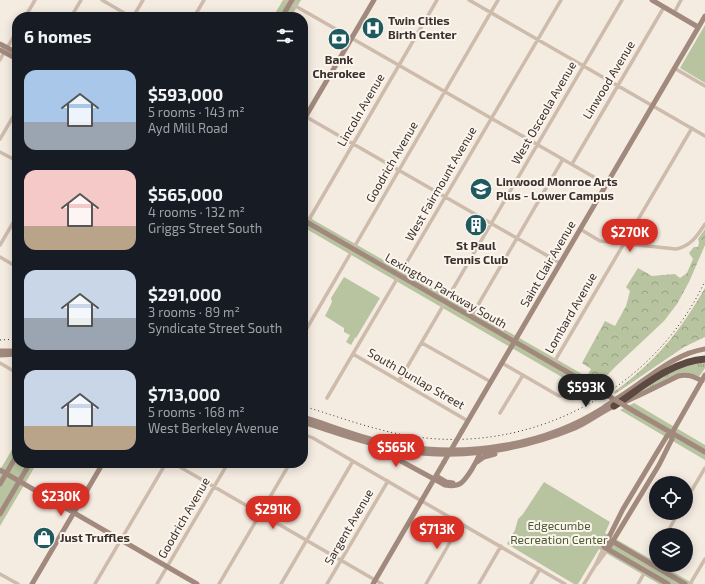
<!DOCTYPE html>
<meta charset="utf-8">
<style>
:root{--surface:#171b24;--page:#242831;--text:#f1f3f6;--muted:#9ea1a6;--accent:#d93025}
body{margin:0;font-family:"Exo 2",sans-serif;background:var(--page);color:var(--text);height:100vh;display:flex;flex-direction:column;font-size:15px;white-space:nowrap}
*{box-sizing:border-box;margin:0}
p{font-size:13px;color:var(--muted)}
.icon{flex:none;width:22px;height:22px;fill:none;stroke:currentColor;stroke-width:2;stroke-linecap:round;stroke-linejoin:round}
.map{position:relative;flex:1;overflow:hidden}
.details{position:absolute;left:12px;top:12px;width:296px;height:456px;display:flex;flex-direction:column;background:var(--surface);border-radius:16px;box-shadow:0 2px 10px #0003}
.details>*{flex:none}
.fabs{position:absolute;left:649px;top:476px;display:grid;gap:8px}
.fabs a{display:grid;place-items:center;width:44px;height:44px;border-radius:50%;background:var(--surface);box-shadow:0 2px 10px #0003;font-size:20px}
.price{position:absolute;translate:-50% -34px;padding:0 9px;border-radius:14px;background:var(--accent);color:#fff;font-size:13px;line-height:26px;filter:drop-shadow(0 1px 2px #0008)}
.price::after{content:'';position:absolute;left:50%;top:24px;width:12px;height:9px;margin-left:-6px;background:inherit;clip-path:polygon(0 0,100% 0,50% 100%)}
.price.active{background:#222;color:#fff}
ul{padding:0;list-style:none}
li{display:flex;align-items:center;gap:12px;height:100px;padding:0 12px}
li span{display:grid;place-items:center;flex:none;width:112px;height:80px;border-radius:12px;color:#555}
li>.icon{margin-inline-start:auto}
span .icon{width:48px;height:48px;fill:#fffc;stroke-width:1}
li b{font-size:17px}
h2{display:flex;justify-content:space-between;align-items:center;height:48px;padding:0 12px;font-size:17px}
.map>svg:first-child{display:block}
.grass{fill:url(#grass-tufts)}
.forest{fill:url(#forest-crowns)}
.green{fill:#b8c4a0}
.lines{fill:none;stroke-linecap:round;stroke-linejoin:round}
.street{stroke:#cdbbac;stroke-width:3.5}
.secondary{stroke:#a18a7d;stroke-width:5}
.highway{stroke:#5c4a42;stroke-width:7}
.rail{stroke:#3b302b;stroke-width:1;stroke-dasharray:1 3;stroke-linecap:butt}
.secondary-bridge{stroke:#a18a7d;stroke-width:5}
.labels{text-anchor:middle;stroke-width:4;stroke-linejoin:round;paint-order:stroke}
.poi-label{font-size:12px;font-weight:bold;fill:#3b302b;stroke:#fbf5ee;text-anchor:start}
.street-label{font-size:12px;fill:#3b302b;stroke:#fbf5ee}
.park-label{font-size:12px;fill:#4a5a2e;stroke:#fbf5ee}
</style>
<div class="map">
<svg width="705" height="584" viewBox="0 0 705 584">
<defs>
<pattern id="grass-tufts" width="24" height="20" patternUnits="userSpaceOnUse"><rect width="24" height="20" fill="#b8c4a0"/><path d="M3 7l-1-3M5 7V3M7 7l1-3M15 17l-1-3M17 17v-4M19 17l1-3" fill="none" stroke="#97a083"/></pattern>
<pattern id="forest-crowns" width="20" height="18" patternUnits="userSpaceOnUse"><rect width="20" height="18" fill="#b8c4a0"/><path d="M2 6a3 3 0 1 1 6 0M12 15a3 3 0 1 1 6 0" fill="none" stroke="#97a083"/></pattern>
</defs>
<rect width="100%" height="100%" fill="#f4ebe1"/>
<!-- grass -->
<path class="grass" d="M705,360V368L699,377L690,374L632,398L674,369Z"/>
<!-- forest -->
<path class="forest" d="M705,229V245L689,282L677,304L664,321L615,367L599,384L587,376L591,369L582,363L605,321L615,326L626,306L630,291L626,287L638,268L652,276L675,274L680,278L687,273L693,259L689,253L694,247H698L699,242L698,239Z
M705,288V337L684,347L615,394L614,392C655,362 680,332 705,288Z"/>
<!-- green -->
<path class="green" d="M283,0H301L291,17H273Z
M705,25V83L680,68Z
M303,214L603,386L591,394L303,227Z
M344,277L380,298L356,338L354,337L355,338L351,345L346,342L350,335L344,332V328L325,316L332,302L331,298Z
M634,403L705,445V460L620,410Z
M17,441V463H37L0,526V470Z
M544,482L610,522L605,533L656,562V565H661L694,584H659L599,549L578,584H574L507,544L515,530L518,519L523,514Z"/>
<g class="lines">
<!-- street -->
<path class="street" d="M102,0L131,17
M285,0L606,184
M469,0L705,136
M674,13L681,0
M25,17L35,0
M71,17L81,0
M133,17L143,0
M194,17L204,0
M7,48L17,31
M0,60L4,52
M674,68L705,86
M303,115L560,263
M0,139L17,110
M0,152L17,161
M572,164L664,7
M580,229L600,241L676,249C691,246 697,236 705,224
M303,230L437,0
M0,245L17,216
M0,257L17,267
M471,317L563,159
M16,324L17,322
M303,335L498,0
M422,343L491,382
M353,354L468,421
M0,363L17,373
M502,363L559,396C570,396 574,388 579,379
M553,364L692,128
M399,381L622,0
M327,398L561,0
M500,413L523,375
M303,440L308,436L313,438L565,584
M173,463L382,584
M686,500L705,468
M666,535L678,513
M597,564L608,549
M0,574L18,584
M95,584L166,463
M157,584L228,463
M219,584L290,463
M281,584L353,461
M327,584L388,481
M426,584L461,523
M479,584L501,546
M531,584L540,569
M584,584L595,566L604,547
M638,584L656,552
M690,584L705,559"/>
<!-- secondary -->
<path class="secondary" d="M652,0L698,27
M282,17L292,0
M0,44L17,53
M0,50L17,59
M303,121L374,0
M303,220L597,389
M0,351H17
M0,355L17,354
M637,413L705,452
M303,417C335,427 368,441 402,446C470,457 545,445 603,408C616,399 629,391 641,382C661,368 680,353 705,349
M303,422C335,432 366,444 399,450C459,460 519,451 575,428C589,422 601,412 614,406C620,403 626,402 631,399C647,392 662,384 678,376C688,374 693,376 702,381
M462,431L705,16
M375,447L445,485C461,488 464,481 472,469C475,463 479,458 480,452
M477,462L484,457L495,454
M0,470L197,584
M436,476L446,482L453,483
M0,484L17,455
M0,514L30,463
M612,541L685,584
M608,549L659,465L672,439V433L705,375
M32,584L103,463
M373,584L444,462
M668,584L604,547L623,509L656,454L667,436L672,433"/>
<!-- highway -->
<path class="highway" d="M614,406C641,388 672,361 705,359"/>
<!-- rail -->
<path class="rail" d="M0,340L17,339
M303,406C343,418 383,434 426,438C540,450 656,386 705,281"/>
<!-- secondary-bridge -->
<path class="secondary-bridge" d="M597,389L637,413
M444,462L462,431"/>
</g>
<!-- icons -->
<defs>
<g id="hospital-disc" transform="scale(1.15)"><circle r="9.5" fill="#1f5a5e" stroke="#fbf5ee"/><path d="M-5-5h3v3.5h4V-5h3V5h-3V1.5h-4V5h-3Z" fill="#fff"/></g>
<g id="bank-disc" transform="scale(1.15)"><circle r="9.5" fill="#1f5a5e" stroke="#fbf5ee"/><path d="M-6-4H6V4H-6ZM0-2.3a2.3 2.3 0 1 0 0 4.6a2.3 2.3 0 1 0 0-4.6Z" fill="#fff"/></g>
<g id="school-disc" transform="scale(1.15)"><circle r="9.5" fill="#1f5a5e" stroke="#fbf5ee"/><path d="M0-5L7-2L0 1L-7-2ZM-4 1L0 2.5L4 1V4Q0 6-4 4Z" fill="#fff"/></g>
<g id="building-disc" transform="scale(1.15)"><circle r="9.5" fill="#1f5a5e" stroke="#fbf5ee"/><path d="M-4-6H4V6H1V3H-1V6H-4ZM-2.5-4.3h1.7v1.8h-1.7ZM.8-4.3h1.7v1.8H.8ZM-2.5-1h1.7V.8h-1.7ZM.8-1h1.7V.8H.8Z" fill="#fff"/></g>
<g id="shop-disc" transform="scale(1.15)"><circle r="9.5" fill="#1f5a5e" stroke="#fbf5ee"/><path d="M-5-2.5h2.3a2.7 3.5 0 0 1 5.4 0H5L5.5 6h-11ZM-1.5-2.5h3a1.5 2.3 0 0 0-3 0Z" fill="#fff"/></g>
</defs>
<g fill-rule="evenodd">
<use href="#hospital-disc" x="373" y="28"/>
<use href="#bank-disc" x="339" y="39"/>
<use href="#school-disc" x="481" y="189"/>
<use href="#building-disc" x="476" y="225"/>
<use href="#shop-disc" x="44" y="538"/>
</g>
<g class="labels">
<!-- poi labels -->
<g class="poi-label">
<text x="388" y="25">Twin Cities<tspan x="388" dy="14">Birth Center</tspan></text>
<text x="339" y="64" text-anchor="middle">Bank<tspan x="339" dy="14">Cherokee</tspan></text>
<text x="496" y="186">Linwood Monroe Arts<tspan x="496" dy="14">Plus - Lower Campus</tspan></text>
<text x="476" y="250" text-anchor="middle">St Paul<tspan x="476" dy="14">Tennis Club</tspan></text>
<text x="60" y="542">Just Truffles</text>
</g>
<!-- street labels -->
<g class="street-label">
<text transform="translate(609 80) rotate(-59)" y="4">Linwood Avenue</text>
<text transform="translate(361 110) rotate(-60)" y="4">Lincoln Avenue</text>
<text transform="translate(544 113) rotate(-60)" y="4">West Osceola Avenue</text>
<text transform="translate(392 162) rotate(-60)" y="4">Goodrich Avenue</text>
<text transform="translate(441 184) rotate(-60)" y="4">West Fairmount Avenue</text>
<text transform="translate(548 264) rotate(-60)" y="4">Saint Clair Avenue</text>
<text transform="translate(446 291) rotate(30)" y="4">Lexington Parkway South</text>
<text transform="translate(571 313) rotate(-60)" y="4">Lombard Avenue</text>
<text transform="translate(416 379) rotate(30)" y="4">South Dunlap Street</text>
<text transform="translate(184 518) rotate(-60)" y="4">Goodrich Avenue</text>
<text transform="translate(349 527) rotate(-60)" y="4">Sargent Avenue</text>
</g>
<!-- park labels -->
<g class="park-label">
<text x="559" y="530">Edgecumbe<tspan x="559" dy="14">Recreation Center</tspan></text>
</g>
</g>
</svg>
<div class="fabs">
<a><svg class="icon" aria-label="locate" viewBox="0 0 24 24"><circle cx="12" cy="12" r="6"/><path d="M12 2v4M12 18v4M2 12h4M18 12h4"/></svg></a>
<a><svg class="icon" aria-label="layers" viewBox="0 0 24 24"><path d="M12 4l9 5-9 5-9-5zM3 14l9 5 9-5"/></svg></a>
</div>
<b class="price" style="left:630px;top:253px">$270K</b>
<b class="price active" style="left:586px;top:408px">$593K</b>
<b class="price" style="left:396px;top:468px">$565K</b>
<b class="price" style="left:61px;top:517px">$230K</b>
<b class="price" style="left:273px;top:530px">$291K</b>
<b class="price" style="left:437px;top:550px">$713K</b>
<section class="details">
<h2>6 homes<svg class="icon" aria-label="filters" viewBox="0 0 24 24"><path d="M4 7h16M4 17h16"/><circle cx="9" cy="7" r="2"/><circle cx="15" cy="17" r="2"/></svg></h2>
<ul>
<li><span style="background:linear-gradient(#a9c7e8 65%,#9aa5b1 0)"><svg class="icon" aria-label="home" viewBox="0 0 24 24"><path d="M3 11l9-7 9 7M6 9v11h12V9"/></svg></span><div><b>$593,000</b><p>5 rooms · 143 m²</p><p>Ayd Mill Road</p></div></li>
<li><span style="background:linear-gradient(#f6c9c9 70%,#b9a48a 0)"><svg class="icon" aria-label="home" viewBox="0 0 24 24"><path d="M3 11l9-7 9 7M6 9v11h12V9"/></svg></span><div><b>$565,000</b><p>4 rooms · 132 m²</p><p>Griggs Street South</p></div></li>
<li><span style="background:linear-gradient(#c9d6e8 60%,#9aa5b1 0)"><svg class="icon" aria-label="home" viewBox="0 0 24 24"><path d="M3 11l9-7 9 7M6 9v11h12V9"/></svg></span><div><b>$291,000</b><p>3 rooms · 89 m²</p><p>Syndicate Street South</p></div></li>
<li><span style="background:linear-gradient(#c9d6e8 70%,#b9a48a 0)"><svg class="icon" aria-label="home" viewBox="0 0 24 24"><path d="M3 11l9-7 9 7M6 9v11h12V9"/></svg></span><div><b>$713,000</b><p>5 rooms · 168 m²</p><p>West Berkeley Avenue</p></div></li>
</ul>
</section>
</div>
